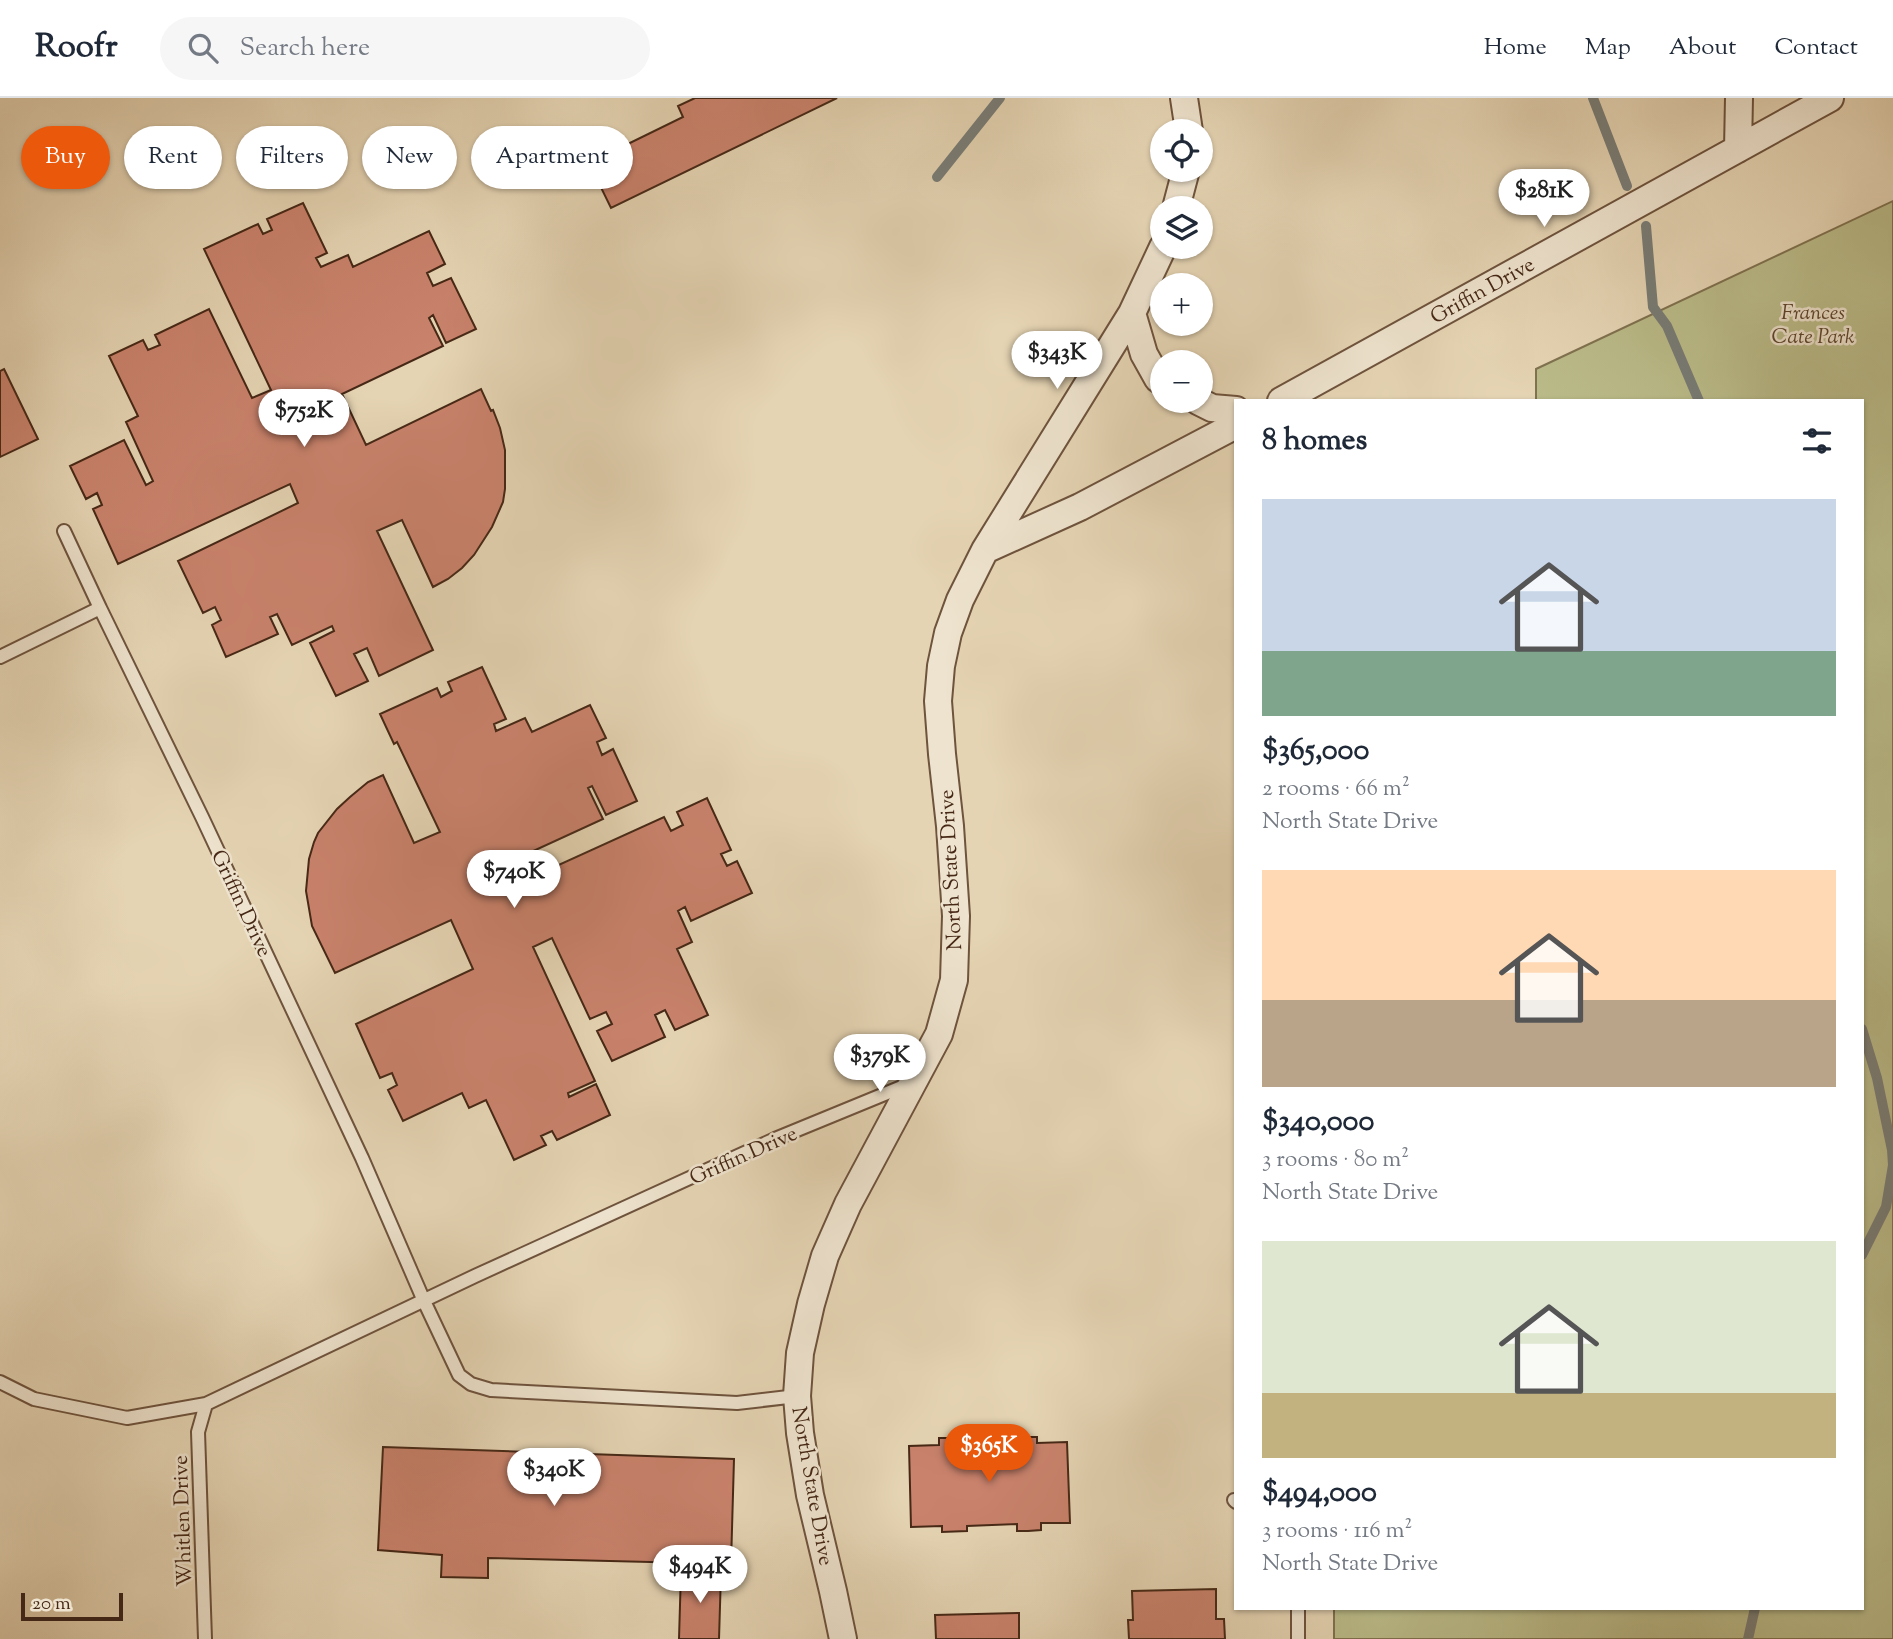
<!DOCTYPE html>
<meta charset="utf-8">
<style>
:root{--surface:#fff;--page:#f6f6f7;--text:#1f2937;--muted:#747a83;--line:#e0e1e3;--accent:#ea580c}
body{margin:0;font-family:"Sorts Mill Goudy",serif;background:var(--page);color:var(--text);height:100vh;display:flex;flex-direction:column;font-size:26px;white-space:nowrap}
*{box-sizing:border-box;margin:0}
p{font-size:23px;color:var(--muted)}
.icon{flex:none;width:38px;height:38px;fill:none;stroke:currentColor;stroke-width:2;stroke-linecap:round;stroke-linejoin:round}
.map{position:relative;flex:1;overflow:hidden}
.drawer{position:absolute;left:1234px;top:301px;width:630px;height:1211px;display:flex;flex-direction:column;background:var(--surface);border-radius:0px;box-shadow:0 2px 5px #0004}
.drawer>*{flex:none}
.hud{position:absolute;left:21px;top:28px;width:665px;height:63px;display:flex;gap:14px}
.buttons{position:absolute;left:1150px;top:21px;display:grid;gap:14px}
.buttons a{display:grid;place-items:center;width:63px;height:63px;border-radius:50%;background:var(--surface);box-shadow:0 2px 5px #0004;font-size:35px}
.scale{position:absolute;left:21px;bottom:18px;width:102px;box-sizing:border-box;padding-left:7px;border:4px solid #462816;border-top:0;font-size:19px;line-height:24px;white-space:nowrap;color:#462816;-webkit-text-stroke:5px #eee3ce;paint-order:stroke}
.price{position:absolute;translate:-50% -60px;padding:0 16px;border-radius:24px;background:#fff;color:#222;font-size:23px;line-height:46px;filter:drop-shadow(0 2px 4px #0008)}
.price::after{content:'';position:absolute;left:50%;top:42px;width:21px;height:16px;margin-left:-10px;background:inherit;clip-path:polygon(0 0,100% 0,50% 100%)}
.price.current{background:var(--accent);color:#fff}
ul{padding:0;list-style:none}
li{display:grid;align-content:center;gap:14px;height:371px;padding:0 28px}
li span{display:grid;place-items:center;height:217px;border-radius:0px;color:#555}
li>.icon{margin-inline-start:auto}
span .icon{width:126px;height:126px;fill:#fffc;stroke-width:1}
li b{font-size:30px}
h2{display:flex;justify-content:space-between;align-items:center;height:84px;padding:0 28px;font-size:30px}
.pill{padding:0 24px;border-radius:32px;background:var(--surface);box-shadow:0 2px 5px #0004;font-size:24px;line-height:63px}
.pill.current{background:var(--accent);color:#fff}
header{display:flex;align-items:center;gap:42px;box-sizing:border-box;height:98px;padding:0 35px;background:var(--surface);border-bottom:2px solid var(--line)}
header strong{font-size:33px}
nav{display:flex;gap:38px;margin-inline-start:auto;font-size:24px}
.search{width:490px;height:63px;background:var(--page);display:flex;align-items:center;gap:18px;box-sizing:border-box;padding:0 24px;border-radius:38px;color:var(--muted);font-size:26px}
.map>svg:first-child{display:block}
.green{fill:#babb89;stroke:#807250;stroke-width:2}
.lines{fill:none;stroke-linecap:round;stroke-linejoin:round}
.stream{stroke:#797d77;stroke-width:10}
.building{fill:#c9826c;stroke:#462816;stroke-width:2}
.lane-casing{stroke:#6e533d;stroke-width:16}
.street-casing{stroke:#6e533d;stroke-width:30}
.lane{stroke:#eee3ce;stroke-width:12}
.street{stroke:#eee3ce;stroke-width:26}
.labels{text-anchor:middle;stroke-width:5;stroke-linejoin:round;paint-order:stroke}
.street-label{font-size:21px;fill:#462816;stroke:#eee3ce}
.park-label{font-size:21px;font-style:italic;fill:#5d452d;stroke:#eee3ce}
</style>
<header>
<strong>Roofr</strong>
<div class="search"><svg class="icon" aria-label="search" viewBox="0 0 24 24"><circle cx="10" cy="10" r="6"/><path d="M15 15l6 6"/></svg>Search here</div>
<nav><a>Home</a><a>Map</a><a>About</a><a>Contact</a></nav>
</header>
<div class="map">
<svg width="1893" height="1541" viewBox="0 0 1893 1541">
<rect width="100%" height="100%" fill="#e5d4b3"/>
<filter id="stains"><feTurbulence type="fractalNoise" baseFrequency=".00286" numOctaves="4"/><feColorMatrix values="0 0 0 0 .2 0 0 0 0 .09 0 0 0 0 .02 0 0 0 .5 -.17"/></filter>
<radialGradient id="worn" r=".72"><stop offset=".6" stop-color="#630" stop-opacity="0"/><stop offset="1" stop-color="#630" stop-opacity=".3"/></radialGradient>
<!-- green -->
<path class="green" d="M1893,103V1541H1334V1510H1862V303H1536V271Z"/>
<g class="lines">
<!-- stream -->
<path class="stream" d="M1593,0L1627,88
M937,79L1000,0
M1646,128L1653,209L1667,228L1699,303
M1862,931L1877,980L1892,1052L1893,1067L1886,1109L1862,1157
M1748,1541L1755,1510"/>
</g>
<!-- building -->
<path class="building" d="M695,0H837L611,110L589,65L683,19L678,8Z
M303,105L327,155L316,160L321,169L348,157L353,169L429,133L445,166L427,175L433,188L451,180L476,231L446,245L433,217L429,220L443,248L342,296L366,347L481,291L491,313L493,312L500,330L505,352V391L503,404L492,429L474,457L462,470L448,481L433,489L402,422L377,433L433,552L379,578L367,550L354,556L368,583L336,598L310,545L334,533L332,528L292,547L277,516L270,519L278,536L226,559L212,527L221,522L215,509L203,515L178,463L298,405L290,386L118,466L93,411L102,407L97,395L86,401L70,368L124,342L146,387L153,383L126,324L138,318L109,258L143,242L148,252L160,247L155,237L209,211L252,300L271,292L204,151L258,126L263,136L272,132L267,121Z
M4,271L38,341L0,359V273Z
M482,569L506,621L494,626L496,633L525,620L532,634L590,607L606,640L597,644L602,657L613,651L637,703L606,717L592,688L588,690L603,721L518,760L528,781L664,719L671,733L683,727L677,714L707,700L731,752L721,756L727,768L737,763L752,795L691,823L685,809L678,813L692,844L677,851L708,917L675,932L665,912L655,917L665,939L612,963L597,933L612,926L606,914L590,921L552,840L533,849L595,983L568,995L569,999L596,986L610,1017L557,1042L552,1033L541,1038L546,1047L514,1062L486,1002L469,1010L462,995L403,1023L388,992L397,987L392,975L380,980L356,926L473,871L451,822L335,875L312,828L306,793L309,761L314,744L318,735L337,711L350,699L368,684L383,677L414,745L440,734L397,644L394,646L380,616L437,590L441,599L452,593L448,584Z
M1014,1339H1037V1345L1067,1344L1070,1425H1041V1432L1028,1433H1017V1426L967,1428V1433L942,1434V1428L911,1429L909,1348L939,1347V1340H963L964,1346L1014,1345Z
M383,1349L734,1361L731,1466L488,1460V1480L441,1479L442,1457L378,1452Z
M681,1473L721,1475L719,1541H679Z
M1216,1491V1521H1224L1225,1541H1129L1128,1522H1133L1132,1493Z
M1019,1515V1541H936L935,1517Z"/>
<g class="lines">
<!-- lane casing -->
<g class="lane-casing">
<path id="lane" d="M64,433L100,510
M0,559L100,510L202,719L362,1060L424,1203L459,1277L471,1286L491,1292L737,1305L797,1298
M0,1284L34,1301L127,1320L206,1306L475,1178L775,1041L909,986
M1234,1402L1236,1404
M1298,1510V1541
M205,1541L198,1334L206,1306"/>
</g>
<!-- street casing -->
<g class="street-casing">
<path id="street" d="M1184,0L1189,33
M1738,51L1739,0
M1176,110L1186,72
M1132,215L1144,256L1158,281L1162,283
M1198,303L1212,310L1236,312
M1281,303L1830,0
M985,452L1080,409L1236,327
M843,1541L833,1493L810,1397L800,1335L797,1298L800,1255L811,1206L825,1158L848,1106L939,936L954,882L956,818L950,728L942,656L938,603L941,568L948,535L960,502L985,452L1132,215L1163,149"/>
</g>
<!-- lane -->
<use href="#lane" class="lane"/>
<!-- street -->
<use href="#street" class="street"/>
</g>
<g class="labels">
<!-- street labels -->
<g class="street-label">
<text transform="translate(1482 192) rotate(-29)" y="7">Griffin Drive</text>
<text transform="translate(950 772) rotate(-93)" y="7">North State Drive</text>
<text transform="translate(242 805) rotate(65)" y="7">Griffin Drive</text>
<text transform="translate(743 1057) rotate(-24)" y="7">Griffin Drive</text>
<text transform="translate(813 1388) rotate(80)" y="7">North State Drive</text>
<text transform="translate(182 1423) rotate(-92)" y="7">Whitlen Drive</text>
</g>
<!-- park labels -->
<g class="park-label">
<text x="1813" y="221">Frances<tspan x="1813" dy="24">Cate Park</tspan></text>
</g>
</g>
<rect width="100%" height="100%" filter="url(#stains)"/>
<rect width="100%" height="100%" fill="url(#worn)"/>
</svg>
<div class="buttons">
<a><svg class="icon" aria-label="locate" viewBox="0 0 24 24"><circle cx="12" cy="12" r="6"/><path d="M12 2v4M12 18v4M2 12h4M18 12h4"/></svg></a>
<a><svg class="icon" aria-label="layers" viewBox="0 0 24 24"><path d="M12 4l9 5-9 5-9-5zM3 14l9 5 9-5"/></svg></a>
<a>+</a>
<a>−</a>
</div>
<div class="scale">20 m</div>
<b class="price" style="left:1544px;top:131px">$281K</b>
<b class="price" style="left:1057px;top:293px">$343K</b>
<b class="price" style="left:304px;top:351px">$752K</b>
<b class="price" style="left:514px;top:812px">$740K</b>
<b class="price" style="left:880px;top:996px">$379K</b>
<b class="price current" style="left:989px;top:1386px">$365K</b>
<b class="price" style="left:554px;top:1410px">$340K</b>
<b class="price" style="left:700px;top:1507px">$494K</b>
<div class="hud">
<a class="pill current">Buy</a>
<a class="pill">Rent</a>
<a class="pill">Filters</a>
<a class="pill">New</a>
<a class="pill">Apartment</a>
</div>
<section class="drawer">
<h2>8 homes<svg class="icon" aria-label="filters" viewBox="0 0 24 24"><path d="M4 7h16M4 17h16"/><circle cx="9" cy="7" r="2"/><circle cx="15" cy="17" r="2"/></svg></h2>
<ul>
<li><span style="background:linear-gradient(#c9d6e8 70%,#7fa58c 0)"><svg class="icon" aria-label="home" viewBox="0 0 24 24"><path d="M3 11l9-7 9 7M6 9v11h12V9"/></svg></span><div><b>$365,000</b><p>2 rooms · 66 m²</p><p>North State Drive</p></div></li>
<li><span style="background:linear-gradient(#ffd9b3 60%,#b9a48a 0)"><svg class="icon" aria-label="home" viewBox="0 0 24 24"><path d="M3 11l9-7 9 7M6 9v11h12V9"/></svg></span><div><b>$340,000</b><p>3 rooms · 80 m²</p><p>North State Drive</p></div></li>
<li><span style="background:linear-gradient(#dfe7d0 70%,#c2b280 0)"><svg class="icon" aria-label="home" viewBox="0 0 24 24"><path d="M3 11l9-7 9 7M6 9v11h12V9"/></svg></span><div><b>$494,000</b><p>3 rooms · 116 m²</p><p>North State Drive</p></div></li>
</ul>
</section>
</div>
